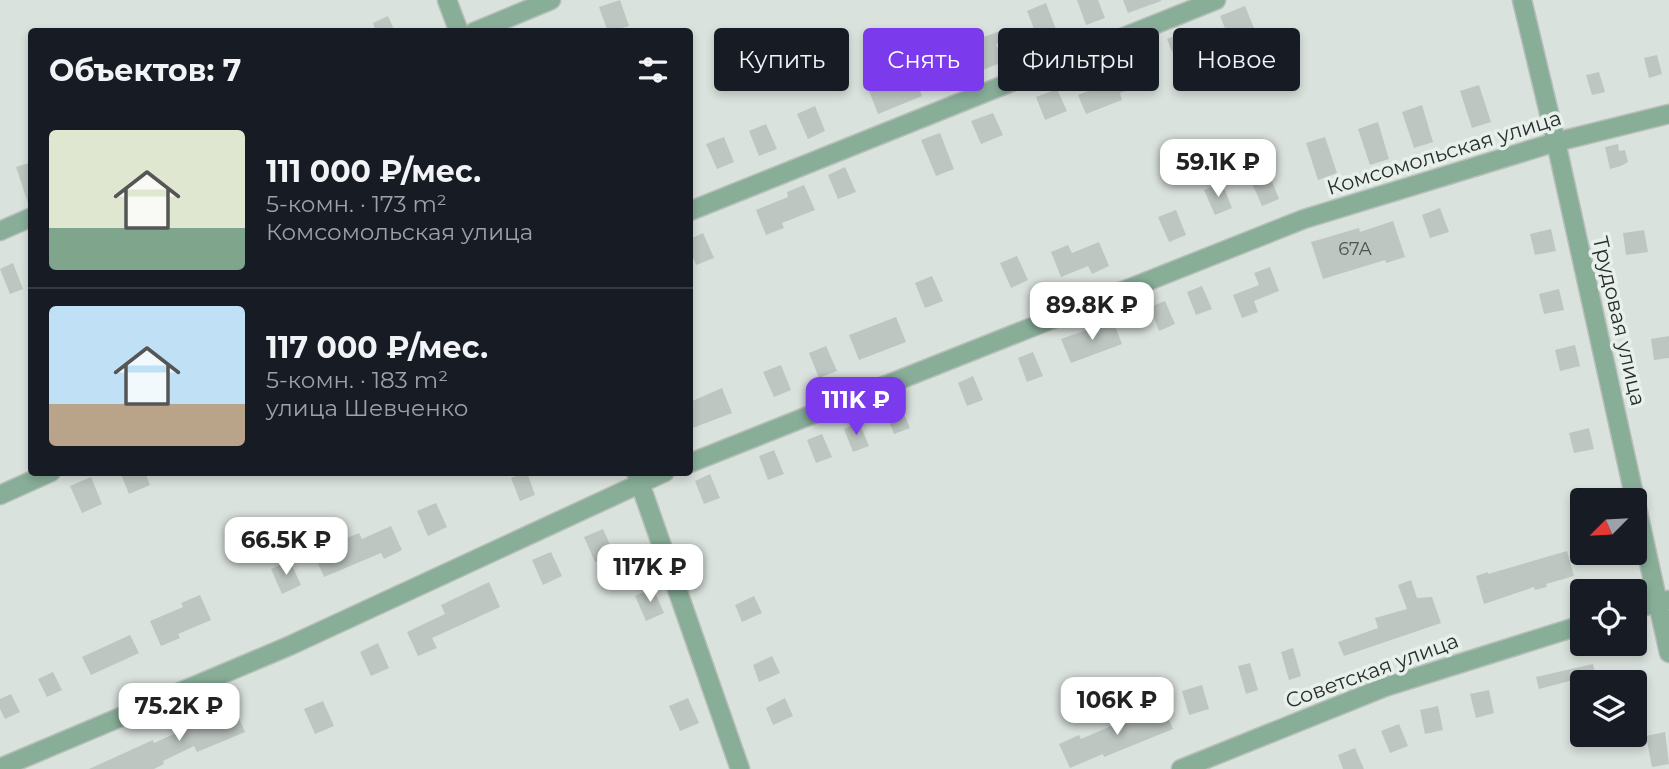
<!DOCTYPE html>
<html lang="ru">
<meta charset="utf-8">
<style>
:root{--surface:#171b24;--page:#242831;--text:#f1f3f6;--muted:#9ea1a6;--line:#363941;--accent:#7c3aed}
body{margin:0;font-family:Montserrat,sans-serif;background:var(--page);color:var(--text);height:100vh;display:flex;flex-direction:column;font-size:26px;white-space:nowrap}
*{box-sizing:border-box;margin:0}
p{font-size:23px;color:var(--muted)}
.icon{flex:none;width:38px;height:38px;fill:none;stroke:currentColor;stroke-width:2;stroke-linecap:round;stroke-linejoin:round}
.map{position:relative;flex:1;overflow:hidden}
.drawer{position:absolute;left:28px;top:28px;width:665px;height:448px;display:flex;flex-direction:column;background:var(--surface);border-radius:7px;box-shadow:0 4px 10px #0003}
.drawer>*{flex:none}
.guide{position:absolute;left:714px;top:28px;width:665px;height:63px;display:flex;gap:14px}
.needle{width:46px;rotate:246deg}
.tools{position:absolute;left:1570px;top:488px;display:grid;gap:14px}
.tools a{display:grid;place-items:center;width:77px;height:77px;border-radius:7px;background:var(--surface);box-shadow:0 4px 10px #0003;font-size:35px}
.price{position:absolute;translate:-50% -60px;padding:0 16px;border-radius:14px;background:#fff;color:#222;font-size:23px;line-height:46px;filter:drop-shadow(0 2px 4px #0008)}
.price::after{content:'';position:absolute;left:50%;top:42px;width:21px;height:16px;margin-left:-10px;background:inherit;clip-path:polygon(0 0,100% 0,50% 100%)}
.price.active{background:var(--accent);color:#fff}
ul{padding:0;list-style:none}
li{display:flex;align-items:center;gap:21px;height:175px;padding:0 21px}
li+li{border-top:2px solid var(--line)}
li span{display:grid;place-items:center;flex:none;width:196px;height:140px;border-radius:7px;color:#555}
li>.icon{margin-inline-start:auto}
span .icon{width:84px;height:84px;fill:#fffc;stroke-width:1}
li b{font-size:30px}
h2{display:flex;justify-content:space-between;align-items:center;height:84px;padding:0 21px;font-size:30px}
.tag{padding:0 24px;border-radius:7px;background:var(--surface);box-shadow:0 4px 10px #0003;font-size:24px;line-height:63px}
.tag.active{background:var(--accent);color:#fff}
.map>svg:first-child{display:block}
.building{fill:#bdc6c0}
.lines{fill:none;stroke-linecap:round;stroke-linejoin:round}
.street-casing{stroke:#b7beba;stroke-width:21}
.street{stroke:#88ae98;stroke-width:18}
.labels{text-anchor:middle;stroke-width:7;stroke-linejoin:round;paint-order:stroke}
.number-label{font-size:18px;fill:#4f5451}
.street-label{font-size:21px;fill:#2a2e2c;stroke:#e7f0ea}
</style>
<div class="map">
<svg width="1669" height="769" viewBox="0 0 1669 769">
<rect width="100%" height="100%" fill="#dae2dd"/>
<!-- building -->
<path class="building" d="M620,0L629,26L608,32L599,7Z
M1077,0H1098L1105,18L1086,25Z
M1123,0H1161V1L1128,13Z
M1046,3L1060,40L1041,47L1027,11Z
M1245,6L1256,33L1231,43L1220,16Z
M388,16L395,32H376L373,23Z
M1003,30L1006,40L996,44L1003,62L952,82L942,60L980,44L978,39Z
M1186,32L1200,68L1182,76L1167,39Z
M1142,42L1156,79L1120,93L1122,100L1086,114L1078,95L1133,74L1123,49Z
M1657,55L1662,74L1649,78L1644,58Z
M922,64L925,74L915,78L922,96L878,114L864,78L883,70L885,77Z
M1599,72L1605,92L1592,95L1586,75Z
M1479,85L1491,122L1472,128L1460,91Z
M1057,89L1067,111L1045,120L1036,97Z
M1422,105L1433,142L1414,148L1402,112Z
M815,106L825,131L808,139L797,114Z
M993,113L1003,135L981,144L971,121Z
M1378,122L1389,159L1370,165L1358,129Z
M766,124L777,149L759,156L749,131Z
M940,133L954,169L936,176L921,140Z
M724,137L734,162L717,169L706,144Z
M1325,137L1337,173L1318,180L1306,143Z
M1618,144L1619,151L1625,150L1628,162L1621,166L1610,169L1605,147Z
M32,162V206H29L16,167Z
M845,167L856,192L838,199L828,175Z
M1269,174L1279,199L1262,206L1251,181Z
M1222,183L1232,208L1215,215L1204,190Z
M804,185L815,210L782,223L784,228L766,235L756,210L788,197L787,192Z
M1440,208L1449,232L1430,238L1422,215Z
M1176,210L1186,235L1169,242L1158,217Z
M1393,221L1405,257L1386,263L1385,260L1323,279L1311,242L1359,228L1360,232Z
M1551,229L1556,251L1535,255L1530,234Z
M1644,230L1648,252L1626,255L1623,233Z
M703,233L714,258L696,265L690,250V239Z
M1099,242L1109,266L1092,274L1088,266L1061,277L1051,252L1068,245L1072,253Z
M1017,256L1028,280L1011,288L1000,263Z
M13,263L23,289L10,294L0,269Z
M1270,267L1279,291L1254,301L1258,312L1242,318L1233,295L1259,285L1254,273Z
M932,276L943,301L925,308L915,283Z
M1202,286L1212,309L1196,315L1187,292Z
M1559,289L1564,310L1544,314L1539,294Z
M1165,301L1175,324L1159,331L1150,307Z
M896,317L906,342L859,360L849,335Z
M1113,321L1122,344L1071,363L1061,339Z
M1669,336V358L1654,360L1651,339Z
M1575,345L1580,366L1560,371L1555,350Z
M826,346L837,371L819,378L809,353Z
M1033,352L1043,376L1027,382L1018,358Z
M781,365L791,390L774,397L763,372Z
M973,376L983,400L967,406L958,383Z
M722,388L732,413L690,429V402Z
M900,404L910,428L894,434L885,410Z
M859,422L869,446L853,452L844,429Z
M1589,428L1594,449L1574,453L1569,433Z
M822,434L832,457L816,463L807,440Z
M774,450L784,474L768,480L759,456Z
M120,472H145L150,485L129,494Z
M527,472L535,495L520,501L511,478Z
M710,474L720,498L704,504L695,481Z
M91,477L102,504L82,513L70,486Z
M436,503L447,527L428,536L417,511Z
M391,526L402,550L384,559L381,553L324,577L313,552L359,533L362,539Z
M603,529L614,554L595,562L584,537Z
M1567,551L1574,576L1546,584L1547,587L1535,590L1534,587L1484,604L1476,576L1488,572V574Z
M551,552L562,576L543,585L532,560Z
M290,561L301,585L282,594L271,569Z
M1411,580L1417,598L1432,597L1441,623L1344,656L1338,642L1378,628L1375,618L1407,609L1398,585Z
M489,582L500,607L432,638L437,648L418,656L407,632L445,614L441,605Z
M653,588L664,613L646,621L635,596Z
M200,595L211,620L178,634L180,638L161,646L150,621L183,607L181,603Z
M754,596L762,613L742,622L735,605Z
M130,635L139,653L91,675L82,657Z
M378,643L389,668L371,676L360,652Z
M1293,648L1301,676L1289,680L1281,652Z
M772,656L780,673L759,682L753,665Z
M1250,663L1258,690L1246,694L1238,666Z
M1593,664L1597,682H1578L1577,679L1539,689L1536,677Z
M53,672L62,690L47,697L38,679Z
M1202,685L1209,709L1189,715L1182,691Z
M1489,690L1494,713L1476,718L1470,694Z
M11,694L20,712L5,719L0,709V699Z
M688,698L699,723L680,731L669,706Z
M785,698L793,716L773,725L766,708Z
M323,701L334,726L315,734L304,709Z
M1162,704L1173,729L1104,757L1103,754L1070,768L1059,744L1079,735L1081,739Z
M1438,706L1443,730L1425,734L1420,710Z
M234,707L245,732L226,740L197,752L194,746L163,761L164,764L154,769H89L153,740L154,743Z
M1399,724L1408,746L1390,753L1381,731Z
M1665,732L1669,764L1652,767L1646,736Z
M1355,748L1364,769H1343L1338,755Z"/>
<g class="lines">
<!-- street casing -->
<g class="street-casing">
<path id="street" d="M447,0L459,32
M1522,0L1556,142L1669,653
M474,32L551,0
M690,211L1216,0
M0,231L32,217
M690,463L1304,219L1556,142L1669,114
M636,472L740,769
M0,495L51,472
M1634,609L1668,600
M0,768L289,646L665,472
M1181,769L1385,687L1582,625"/>
</g>
<!-- street -->
<use href="#street" class="street"/>
</g>
<g class="labels">
<!-- number labels -->
<g class="number-label">
<text x="1355" y="255">67А</text>
</g>
<!-- street labels -->
<g class="street-label">
<text transform="translate(1444 153) rotate(-17)" y="7">Комсомольская улица</text>
<text transform="translate(1619 321) rotate(77)" y="7">Трудовая улица</text>
<text transform="translate(1372 671) rotate(-20)" y="7">Советская улица</text>
</g>
</g>
</svg>
<div class="tools">
<a><svg class="needle" viewBox="-14 -14 28 28"><path d="M0-13l5 13h-10z" fill="#e53935"/><path d="M0 13l5-13h-10z" fill="#9ea1a6"/></svg></a>
<a><svg class="icon" aria-label="locate" viewBox="0 0 24 24"><circle cx="12" cy="12" r="6"/><path d="M12 2v4M12 18v4M2 12h4M18 12h4"/></svg></a>
<a><svg class="icon" aria-label="layers" viewBox="0 0 24 24"><path d="M12 4l9 5-9 5-9-5zM3 14l9 5 9-5"/></svg></a>
</div>
<b class="price" style="left:1218px;top:199px">59.1K ₽</b>
<b class="price" style="left:1092px;top:342px">89.8K ₽</b>
<b class="price active" style="left:856px;top:437px">111K ₽</b>
<b class="price" style="left:286px;top:577px">66.5K ₽</b>
<b class="price" style="left:650px;top:604px">117K ₽</b>
<b class="price" style="left:1117px;top:737px">106K ₽</b>
<b class="price" style="left:179px;top:743px">75.2K ₽</b>
<div class="guide">
<a class="tag">Купить</a>
<a class="tag active">Снять</a>
<a class="tag">Фильтры</a>
<a class="tag">Новое</a>
</div>
<section class="drawer">
<h2>Объектов: 7<svg class="icon" aria-label="filters" viewBox="0 0 24 24"><path d="M4 7h16M4 17h16"/><circle cx="9" cy="7" r="2"/><circle cx="15" cy="17" r="2"/></svg></h2>
<ul>
<li><span style="background:linear-gradient(#dfe7d0 70%,#7fa58c 0)"><svg class="icon" aria-label="home" viewBox="0 0 24 24"><path d="M3 11l9-7 9 7M6 9v11h12V9"/></svg></span><div><b>111 000 ₽/мес.</b><p>5-комн. · 173 m²</p><p>Комсомольская улица</p></div></li>
<li><span style="background:linear-gradient(#bfe0f5 70%,#b9a48a 0)"><svg class="icon" aria-label="home" viewBox="0 0 24 24"><path d="M3 11l9-7 9 7M6 9v11h12V9"/></svg></span><div><b>117 000 ₽/мес.</b><p>5-комн. · 183 m²</p><p>улица Шевченко</p></div></li>
</ul>
</section>
</div>
